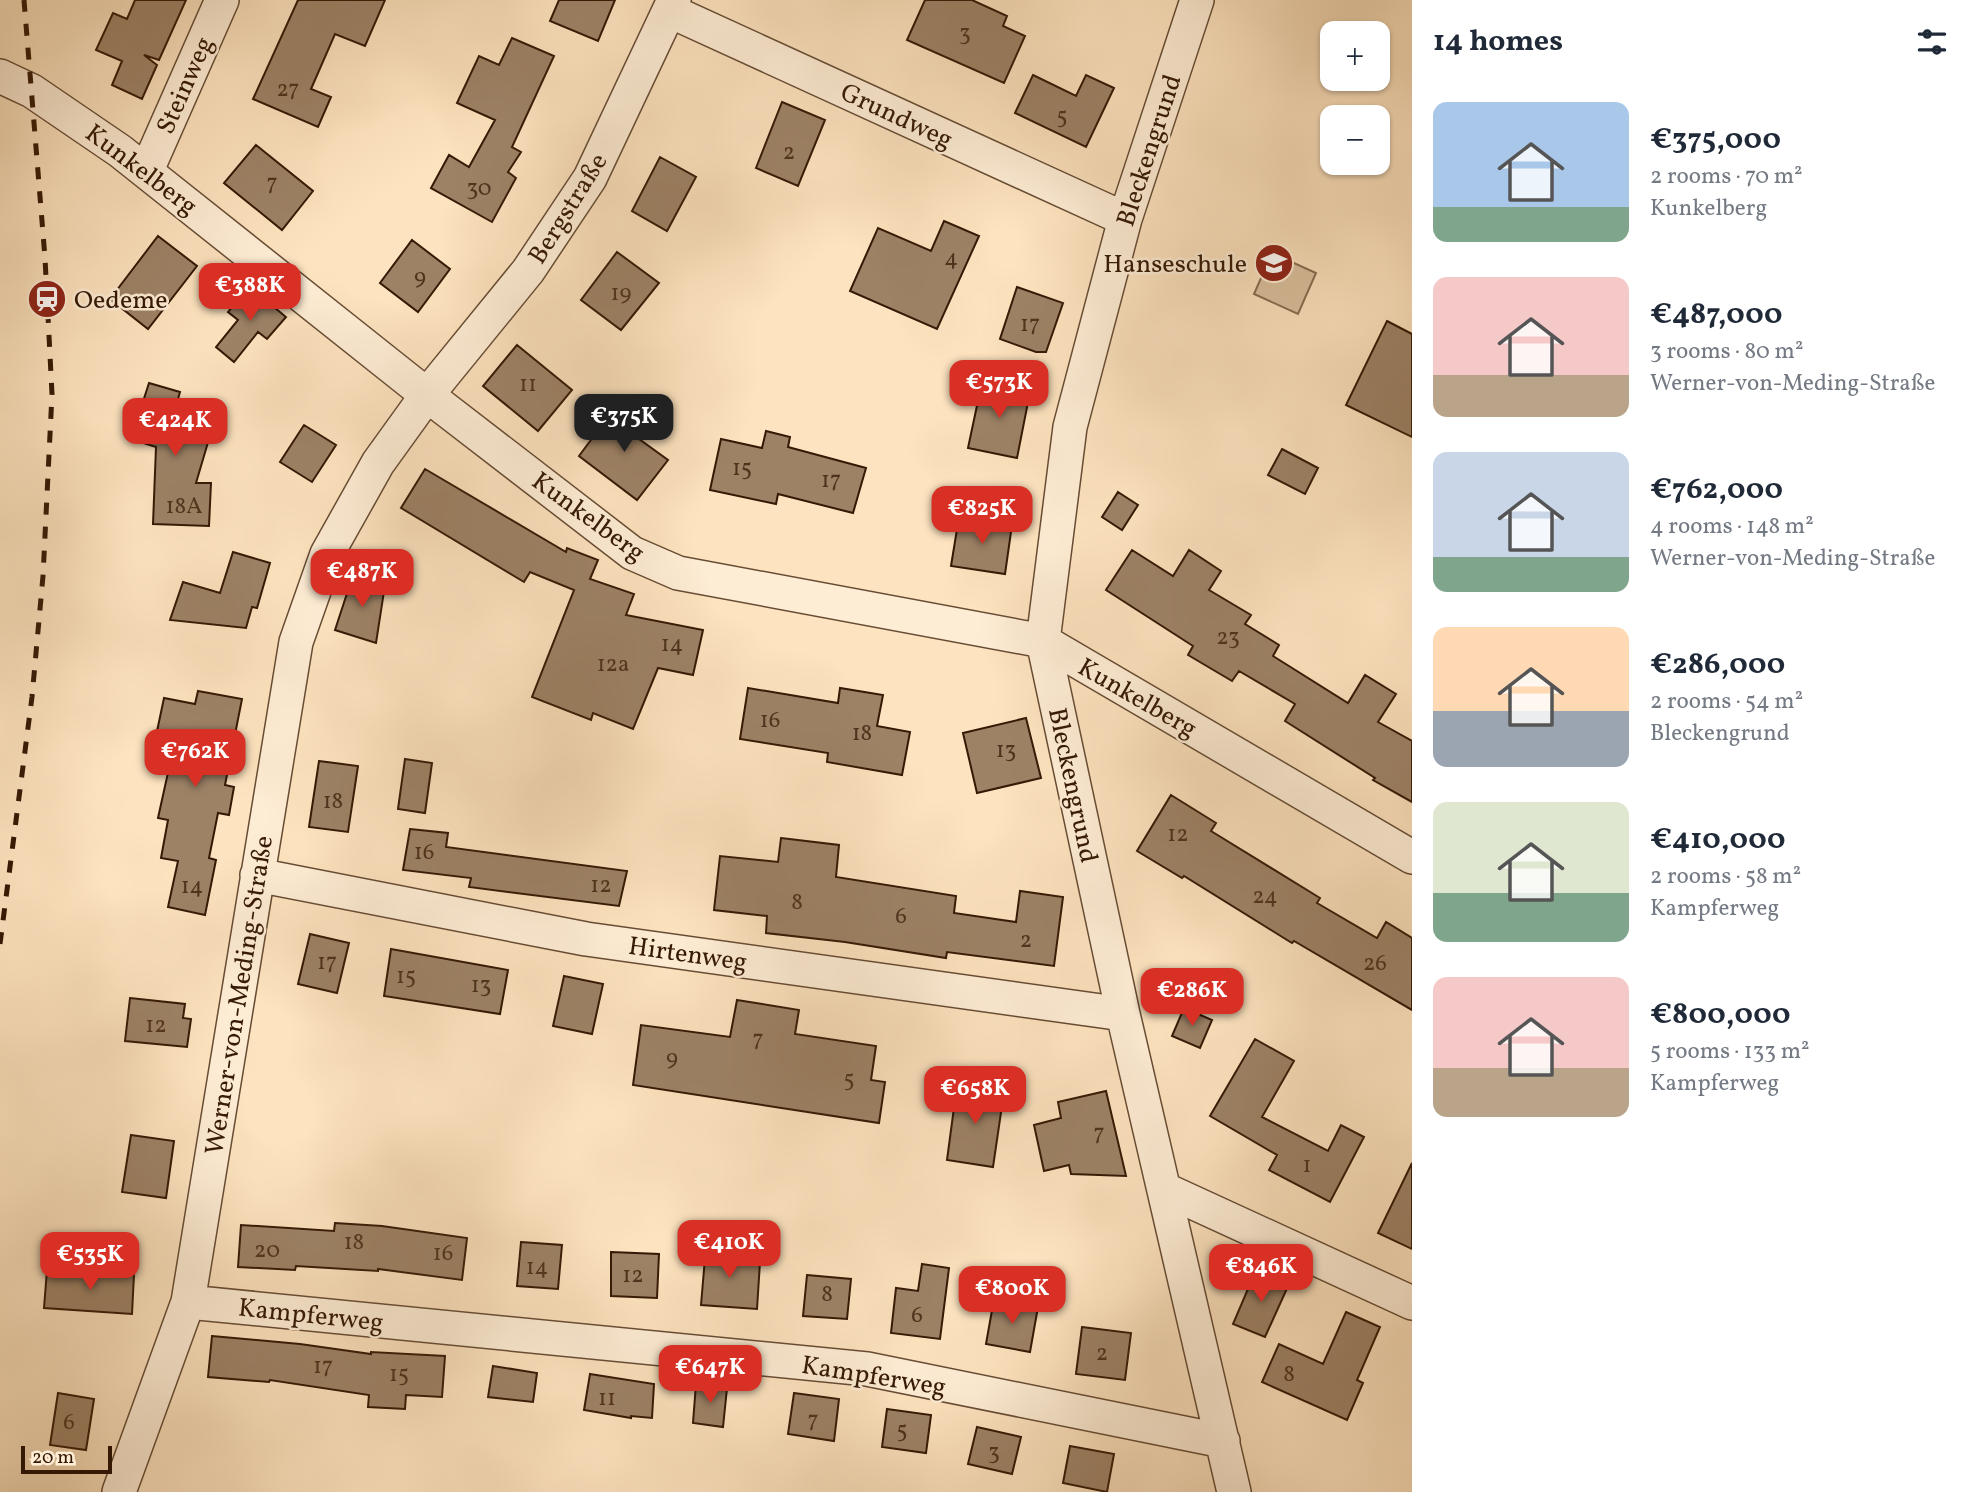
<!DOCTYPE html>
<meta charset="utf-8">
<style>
:root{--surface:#fff;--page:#f6f6f7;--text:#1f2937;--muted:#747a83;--accent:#d93025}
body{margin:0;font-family:Vollkorn,serif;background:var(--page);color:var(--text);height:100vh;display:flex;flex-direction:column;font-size:26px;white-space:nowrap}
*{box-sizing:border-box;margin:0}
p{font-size:23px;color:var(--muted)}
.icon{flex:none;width:38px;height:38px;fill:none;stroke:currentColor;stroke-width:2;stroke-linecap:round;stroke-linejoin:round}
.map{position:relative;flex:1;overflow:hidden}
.panel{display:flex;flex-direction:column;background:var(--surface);width:560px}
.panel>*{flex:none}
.fabs{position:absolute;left:1320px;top:21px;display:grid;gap:14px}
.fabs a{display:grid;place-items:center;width:70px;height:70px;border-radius:14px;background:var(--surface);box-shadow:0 2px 5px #0004;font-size:35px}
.scale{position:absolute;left:21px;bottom:18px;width:91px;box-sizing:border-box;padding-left:7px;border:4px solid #351905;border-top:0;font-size:19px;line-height:24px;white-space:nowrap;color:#351905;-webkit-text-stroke:5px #feedd5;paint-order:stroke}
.price{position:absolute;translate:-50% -60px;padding:0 16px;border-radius:14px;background:var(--accent);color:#fff;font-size:23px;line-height:46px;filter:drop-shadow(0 2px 4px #0008)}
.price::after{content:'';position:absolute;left:50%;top:42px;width:21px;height:16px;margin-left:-10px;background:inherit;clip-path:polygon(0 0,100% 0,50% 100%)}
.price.on{background:#222;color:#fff}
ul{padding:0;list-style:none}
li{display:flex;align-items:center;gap:21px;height:175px;padding:0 21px}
li span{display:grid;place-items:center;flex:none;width:196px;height:140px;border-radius:14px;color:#555}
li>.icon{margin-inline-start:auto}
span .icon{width:84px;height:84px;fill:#fffc;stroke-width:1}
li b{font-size:30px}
h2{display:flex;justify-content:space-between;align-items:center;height:84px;padding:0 21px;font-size:30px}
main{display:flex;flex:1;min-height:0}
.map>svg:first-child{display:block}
.green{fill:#dbc19f;stroke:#886d52;stroke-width:2}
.building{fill:#9d8266;stroke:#351905;stroke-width:2}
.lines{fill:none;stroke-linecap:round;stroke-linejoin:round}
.minor-casing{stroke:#674c34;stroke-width:36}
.minor{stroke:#feedd5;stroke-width:33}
.rail{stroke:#351905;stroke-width:5;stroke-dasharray:12 12;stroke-linecap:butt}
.labels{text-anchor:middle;stroke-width:5;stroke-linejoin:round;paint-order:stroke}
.number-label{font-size:23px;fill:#4f331d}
.street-label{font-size:26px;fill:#351905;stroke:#feedd5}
.poi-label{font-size:26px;fill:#351905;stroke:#feedd5;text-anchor:end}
</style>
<main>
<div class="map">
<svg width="1412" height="1492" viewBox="0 0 1412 1492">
<rect width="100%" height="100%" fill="#fde3bf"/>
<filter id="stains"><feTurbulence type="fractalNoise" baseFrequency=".00286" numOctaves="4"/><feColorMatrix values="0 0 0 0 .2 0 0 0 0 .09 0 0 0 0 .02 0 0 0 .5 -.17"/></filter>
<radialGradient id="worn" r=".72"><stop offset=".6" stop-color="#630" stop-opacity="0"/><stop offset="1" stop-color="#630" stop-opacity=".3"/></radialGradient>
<!-- green -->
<path class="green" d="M1272,253L1316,273L1298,314L1254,294Z"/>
<!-- building -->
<path class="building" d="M135,0H186L159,60L144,55L157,65L142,99L112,85L122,61L96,50L113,13L127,19Z
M298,0H385L365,46L335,34L311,89L331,97L318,127L253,99Z
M559,0H615L598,41L550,21Z
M925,0H972L1007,16L1003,26L1025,36L1004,83L907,40Z
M512,38L554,56L512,147L521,152L508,172L516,178L492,222L431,188L449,155L469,167L495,120L457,103L479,56L499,65Z
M1033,75L1076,96L1086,75L1114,88L1086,147L1015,113Z
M782,102L825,120L798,186L756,168Z
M256,145L313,191L282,230L224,183Z
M660,157L696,177L667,231L632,211Z
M944,221L979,236L937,329L850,291L878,228L931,251Z
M158,236L197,266L148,329L110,299Z
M412,240L450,269L418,312L380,283Z
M617,252L659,283L621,330L581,300Z
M249,286L286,317L267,339L258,332L234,362L216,347L238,320L228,312Z
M1017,287L1063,303L1046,352H1036L1000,339Z
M1387,321L1412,334V437L1346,405Z
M517,345L572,390L538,431L483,386Z
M982,382L1030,392L1017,458L968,448Z
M149,383L180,392L175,410L214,422L196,483H211L209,526L153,524L156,447L131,439Z
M617,405L643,425L635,436L668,460L637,500L579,456Z
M304,425L336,445L312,482L280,462Z
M766,431L790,437L788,447L866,468L853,513L778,494L776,504L710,490L721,439L762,448Z
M1282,449L1318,468L1305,494L1268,475Z
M425,469L566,552L567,548L598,560L590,579L634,594L626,615L703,630L693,675L658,668L633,729L593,713L591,720L532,697L574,590L530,572L524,582L401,508Z
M1118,492L1138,505L1122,530L1102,517Z
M959,517L1012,525L1005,574L951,566Z
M1132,550L1173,576L1189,550L1221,571L1209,590L1251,615L1245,624L1279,645L1273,656L1348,703L1365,675L1396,694L1378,722L1412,741V802L1373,780L1375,778L1285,721L1295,704L1239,671L1232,681L1188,655L1193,646L1106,590Z
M233,552L270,563L257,608L252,607L246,628L170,620L183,582L220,593Z
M353,575L385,585L376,643L335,630Z
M748,688L838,703L840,688L883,695L877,726L910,732L902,775L827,762L828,753L740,739Z
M198,691L242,699L225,785L234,787L229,815L218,813L209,858L216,860L205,915L168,907L178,861L161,858L168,820L158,818L171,759L152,755L164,698L195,704Z
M1026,718L1041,778L977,793L963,733Z
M405,759L432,763L425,813L398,809Z
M319,761L358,766L348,832L309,827Z
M1171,795L1216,823L1211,831L1320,898L1317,903L1377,938L1386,922L1412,938V1010L1294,941L1292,943L1184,876L1182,878L1137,851Z
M410,829L448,833L446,847L627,871L619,906L469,887L471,878L403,870Z
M781,838L839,845L836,877L956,896L954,913L1016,922L1020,891L1063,897L1054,966L947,952L946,958L845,942L766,933L767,916L714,910L720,856L778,862Z
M310,934L349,943L337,993L298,984Z
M391,949L508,970L500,1014L384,996Z
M564,976L603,984L592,1034L553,1026Z
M130,998L185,1004L183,1018L191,1019L187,1047L125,1041Z
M737,1000L799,1010L795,1034L876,1046L871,1080L885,1082L879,1123L633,1085L641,1025L730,1037Z
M1184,1008L1212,1020L1200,1048L1172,1036Z
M1255,1039L1294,1061L1262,1117L1328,1151L1341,1125L1364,1137L1330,1202L1269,1170L1277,1155L1210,1116Z
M957,1085L1004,1092L993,1167L947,1160Z
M1106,1091L1126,1176L1071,1174L1069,1165L1044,1171L1034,1125L1061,1118L1058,1102Z
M131,1135L174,1141L166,1198L122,1192Z
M1412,1163V1249L1378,1233Z
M335,1223L382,1226L467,1238L462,1280L378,1269V1271L296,1266L295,1270L238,1267L241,1225L334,1231Z
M521,1242L562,1245L558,1289L517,1286Z
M706,1246L731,1248L730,1260L760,1262L757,1309L701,1305Z
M611,1252L659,1254L657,1298L611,1296Z
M922,1264L949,1268L940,1339L891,1333L896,1288L918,1291Z
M47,1270L134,1274L132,1314L44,1308Z
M1256,1270L1289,1284L1265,1337L1233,1324Z
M807,1275L851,1279L847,1319L803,1316Z
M994,1299L1038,1307L1030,1352L986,1344Z
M1346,1312L1380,1327L1357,1380L1363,1383L1347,1420L1262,1382L1279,1344L1323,1364Z
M1082,1327L1131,1333L1125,1380L1076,1374Z
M212,1336L300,1344L371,1354V1352L445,1356L442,1397L406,1395L405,1409L368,1407L369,1395L270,1380L269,1382L208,1377Z
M493,1366L537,1373L533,1402L488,1397Z
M590,1374L654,1384L652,1418L631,1416V1418L584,1410Z
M696,1384L727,1388L723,1427L693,1423Z
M58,1393L94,1399L86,1450L50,1445Z
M794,1393L839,1399L834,1441L788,1434Z
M887,1409L931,1415L926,1453L882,1447Z
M977,1427L1021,1437L1012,1474L968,1464Z
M1070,1446L1114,1454L1107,1492L1063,1483Z"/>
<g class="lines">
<!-- minor casing -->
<g class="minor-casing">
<path id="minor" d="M1197,0L1125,219L1070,427L1043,641L1123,1014L1234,1492
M670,11L1125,219
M0,76L32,91L120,151L427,395L632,553L678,573L1043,641L1412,857
M147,170L222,0
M257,875L586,939L1123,1014
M1166,1190L1412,1303
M188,1302L867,1369L1223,1441
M119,1492L188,1302L296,642L327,554L378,463L427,395L528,271L590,178L674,0"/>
</g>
<!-- minor -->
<use href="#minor" class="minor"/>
<!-- rail -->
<path class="rail" d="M0,944L32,697L43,576L52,394L45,258L24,0"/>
</g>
<!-- icons -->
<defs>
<g id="school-disc" transform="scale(2.0125)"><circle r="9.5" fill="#8f2418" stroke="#feedd5"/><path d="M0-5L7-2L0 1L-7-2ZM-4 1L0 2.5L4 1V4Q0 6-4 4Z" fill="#fff"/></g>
<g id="station-disc" transform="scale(2.0125)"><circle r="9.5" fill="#8f2418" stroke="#feedd5"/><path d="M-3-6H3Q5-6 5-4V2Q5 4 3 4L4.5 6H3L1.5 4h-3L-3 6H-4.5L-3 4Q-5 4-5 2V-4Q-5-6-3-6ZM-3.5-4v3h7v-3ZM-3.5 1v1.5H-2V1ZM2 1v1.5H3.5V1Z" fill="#fff"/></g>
</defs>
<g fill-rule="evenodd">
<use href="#school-disc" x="1274" y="263"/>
<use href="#station-disc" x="47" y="299"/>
</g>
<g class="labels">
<!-- number labels -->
<g class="number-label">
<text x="965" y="40">3</text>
<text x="288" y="96">27</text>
<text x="1062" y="123">5</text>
<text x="789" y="159">2</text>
<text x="272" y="190">7</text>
<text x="479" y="195">30</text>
<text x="951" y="265">4</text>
<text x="420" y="284">9</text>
<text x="621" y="300">19</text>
<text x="1030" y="331">17</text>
<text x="528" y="391">11</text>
<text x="742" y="475">15</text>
<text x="831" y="487">17</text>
<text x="184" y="513">18A</text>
<text x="1228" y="644">23</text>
<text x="672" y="651">14</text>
<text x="613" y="671">12a</text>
<text x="770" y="727">16</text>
<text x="862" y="740">18</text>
<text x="1006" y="757">13</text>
<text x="333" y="808">18</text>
<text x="1178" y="841">12</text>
<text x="424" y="859">16</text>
<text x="601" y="892">12</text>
<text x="192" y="893">14</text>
<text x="1265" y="903">24</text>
<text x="797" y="909">8</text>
<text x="901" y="923">6</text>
<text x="1026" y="947">2</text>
<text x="327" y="969">17</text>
<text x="1375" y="970">26</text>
<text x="406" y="983">15</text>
<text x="481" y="992">13</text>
<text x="156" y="1032">12</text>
<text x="758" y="1046">7</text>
<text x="672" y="1065">9</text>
<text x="849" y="1086">5</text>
<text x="1099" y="1140">7</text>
<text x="1307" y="1172">1</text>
<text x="354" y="1249">18</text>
<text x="267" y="1257">20</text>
<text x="443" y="1260">16</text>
<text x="537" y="1274">14</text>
<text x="633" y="1282">12</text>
<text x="827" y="1301">8</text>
<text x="917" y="1322">6</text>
<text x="1102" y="1360">2</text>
<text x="323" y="1373">17</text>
<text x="399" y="1381">15</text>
<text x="1289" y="1381">8</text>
<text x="607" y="1405">11</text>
<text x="813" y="1427">7</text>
<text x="69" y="1429">6</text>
<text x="902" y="1437">5</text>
<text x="994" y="1459">3</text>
</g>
<!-- street labels -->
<g class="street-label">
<text transform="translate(184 85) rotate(-66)" y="9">Steinweg</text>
<text transform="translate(897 115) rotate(25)" y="9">Grundweg</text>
<text transform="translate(1148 150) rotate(-72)" y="9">Bleckengrund</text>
<text transform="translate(142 169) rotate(37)" y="9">Kunkelberg</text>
<text transform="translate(567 208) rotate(-58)" y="9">Bergstraße</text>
<text transform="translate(589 516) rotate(36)" y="9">Kunkelberg</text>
<text transform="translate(1138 697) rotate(30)" y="9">Kunkelberg</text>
<text transform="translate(1074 785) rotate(78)" y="9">Bleckengrund</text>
<text transform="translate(688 953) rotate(8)" y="9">Hirtenweg</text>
<text transform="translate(238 995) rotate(-81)" y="9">Werner-von-Meding-Straße</text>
<text transform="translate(311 1314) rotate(6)" y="9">Kampferweg</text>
<text transform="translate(874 1375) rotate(9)" y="9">Kampferweg</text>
</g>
<!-- poi labels -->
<g class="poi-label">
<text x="1247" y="272">Hanseschule</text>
<text x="74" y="308" text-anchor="start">Oedeme</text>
</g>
</g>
<rect width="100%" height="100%" filter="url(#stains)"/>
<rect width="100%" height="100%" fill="url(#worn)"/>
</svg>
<div class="fabs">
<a>+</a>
<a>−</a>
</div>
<div class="scale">20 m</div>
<b class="price" style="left:250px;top:323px">€388K</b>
<b class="price" style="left:999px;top:420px">€573K</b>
<b class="price on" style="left:624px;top:454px">€375K</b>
<b class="price" style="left:175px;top:458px">€424K</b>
<b class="price" style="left:982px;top:546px">€825K</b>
<b class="price" style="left:362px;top:609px">€487K</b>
<b class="price" style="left:195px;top:789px">€762K</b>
<b class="price" style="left:1192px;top:1028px">€286K</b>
<b class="price" style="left:975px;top:1126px">€658K</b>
<b class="price" style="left:729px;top:1280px">€410K</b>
<b class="price" style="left:90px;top:1292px">€535K</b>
<b class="price" style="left:1261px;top:1304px">€846K</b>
<b class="price" style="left:1012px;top:1326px">€800K</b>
<b class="price" style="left:710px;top:1405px">€647K</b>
</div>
<section class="panel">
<h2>14 homes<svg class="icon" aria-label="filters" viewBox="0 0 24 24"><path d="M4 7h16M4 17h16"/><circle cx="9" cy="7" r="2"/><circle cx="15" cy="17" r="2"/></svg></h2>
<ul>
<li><span style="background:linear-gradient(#a9c7e8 75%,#7fa58c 0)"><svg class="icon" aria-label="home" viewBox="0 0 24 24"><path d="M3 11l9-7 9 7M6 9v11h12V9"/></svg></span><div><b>€375,000</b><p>2 rooms · 70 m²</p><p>Kunkelberg</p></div></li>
<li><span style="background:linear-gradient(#f6c9c9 70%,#b9a48a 0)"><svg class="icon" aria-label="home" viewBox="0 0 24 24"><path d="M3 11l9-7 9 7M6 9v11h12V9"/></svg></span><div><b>€487,000</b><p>3 rooms · 80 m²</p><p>Werner-von-Meding-Straße</p></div></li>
<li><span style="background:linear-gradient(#c9d6e8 75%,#7fa58c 0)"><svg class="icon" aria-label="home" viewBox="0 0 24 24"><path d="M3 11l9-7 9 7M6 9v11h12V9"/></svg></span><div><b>€762,000</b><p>4 rooms · 148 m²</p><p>Werner-von-Meding-Straße</p></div></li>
<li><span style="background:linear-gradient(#ffd9b3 60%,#9aa5b1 0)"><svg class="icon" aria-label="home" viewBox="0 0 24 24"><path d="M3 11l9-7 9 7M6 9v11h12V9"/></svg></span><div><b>€286,000</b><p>2 rooms · 54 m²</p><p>Bleckengrund</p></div></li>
<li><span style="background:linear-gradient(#dfe7d0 65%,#7fa58c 0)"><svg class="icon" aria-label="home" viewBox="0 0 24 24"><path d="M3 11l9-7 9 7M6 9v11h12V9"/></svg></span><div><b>€410,000</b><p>2 rooms · 58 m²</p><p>Kampferweg</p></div></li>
<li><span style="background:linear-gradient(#f6c9c9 65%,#b9a48a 0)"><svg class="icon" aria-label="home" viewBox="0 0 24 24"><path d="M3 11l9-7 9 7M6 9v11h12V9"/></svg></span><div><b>€800,000</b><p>5 rooms · 133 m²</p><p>Kampferweg</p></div></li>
</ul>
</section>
</main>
